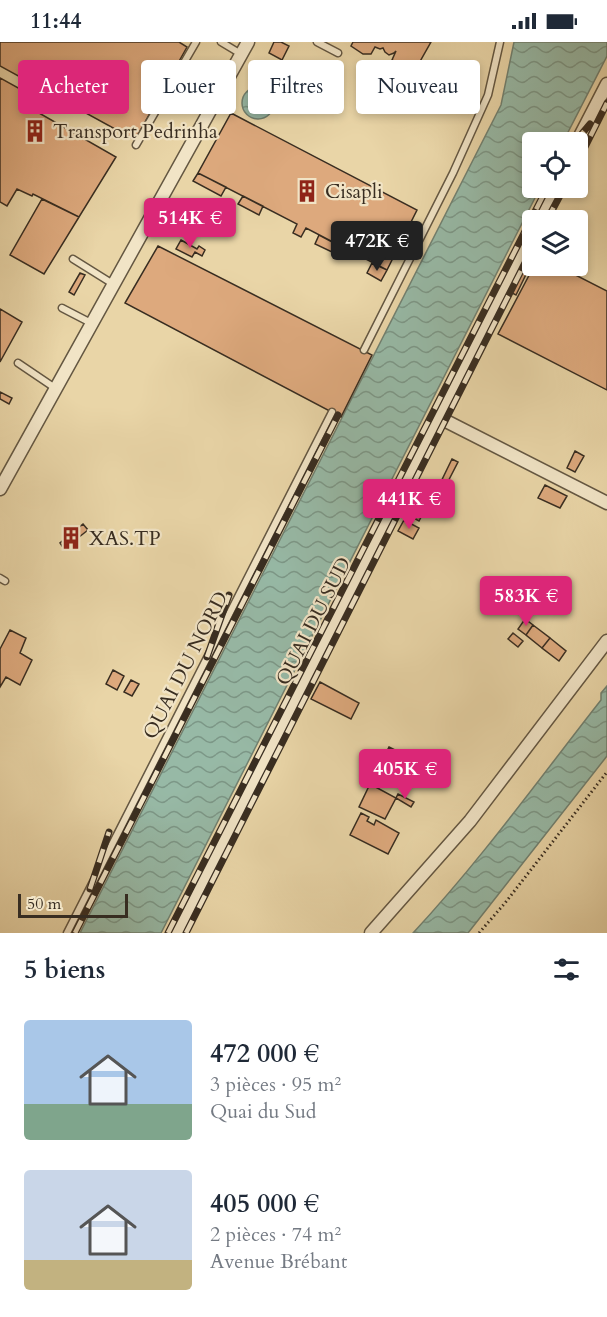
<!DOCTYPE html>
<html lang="fr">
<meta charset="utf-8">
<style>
:root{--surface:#fff;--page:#f2f2f3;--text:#1f2937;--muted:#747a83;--accent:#db2777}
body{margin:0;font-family:Cardo,serif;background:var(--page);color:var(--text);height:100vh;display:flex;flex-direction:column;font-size:22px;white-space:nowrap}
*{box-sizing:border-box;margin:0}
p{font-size:20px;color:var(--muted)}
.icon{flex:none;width:33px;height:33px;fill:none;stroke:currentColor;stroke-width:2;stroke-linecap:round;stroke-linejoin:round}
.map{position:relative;height:891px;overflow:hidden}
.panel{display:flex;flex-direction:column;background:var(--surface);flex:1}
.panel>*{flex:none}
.banner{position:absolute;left:18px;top:18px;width:572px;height:54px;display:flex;gap:12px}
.fabs{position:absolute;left:522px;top:90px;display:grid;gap:12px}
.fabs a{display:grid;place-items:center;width:66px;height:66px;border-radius:6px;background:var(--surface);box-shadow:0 3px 9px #0003;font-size:30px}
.scale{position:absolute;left:18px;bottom:15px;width:110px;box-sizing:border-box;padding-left:6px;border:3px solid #382d21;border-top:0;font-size:16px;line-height:21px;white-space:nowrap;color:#382d21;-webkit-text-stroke:4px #f1e4c6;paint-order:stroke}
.price{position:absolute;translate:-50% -51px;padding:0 14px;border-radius:6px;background:var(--accent);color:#fff;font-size:20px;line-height:39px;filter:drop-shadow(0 2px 3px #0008)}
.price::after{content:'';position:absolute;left:50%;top:36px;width:18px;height:14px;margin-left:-9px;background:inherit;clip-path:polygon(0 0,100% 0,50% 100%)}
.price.selected{background:#222;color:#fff}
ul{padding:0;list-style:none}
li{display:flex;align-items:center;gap:18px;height:150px;padding:0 24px}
li span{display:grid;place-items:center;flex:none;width:168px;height:120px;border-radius:6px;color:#555}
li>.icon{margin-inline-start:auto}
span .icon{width:72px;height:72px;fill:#fffc;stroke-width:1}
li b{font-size:26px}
h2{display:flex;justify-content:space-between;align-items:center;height:72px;padding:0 24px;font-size:26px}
.chip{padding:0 21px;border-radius:6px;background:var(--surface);box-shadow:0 3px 9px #0003;font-size:21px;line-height:54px}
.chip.selected{background:var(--accent);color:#fff}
.status{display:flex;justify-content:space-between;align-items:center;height:42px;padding:0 30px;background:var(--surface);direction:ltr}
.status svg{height:16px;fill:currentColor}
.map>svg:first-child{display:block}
.water{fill:url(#water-waves);stroke:#718171;stroke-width:1.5}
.building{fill:#dda97d;stroke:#382d21;stroke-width:1.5}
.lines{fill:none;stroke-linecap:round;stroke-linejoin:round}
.service-casing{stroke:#645742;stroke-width:9}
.minor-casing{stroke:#645742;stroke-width:15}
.path{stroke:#382d21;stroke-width:3;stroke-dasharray:1.5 3;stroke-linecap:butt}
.service{stroke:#f1e4c6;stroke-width:6}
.minor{stroke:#f1e4c6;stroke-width:12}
.rail-casing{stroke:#382d21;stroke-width:7}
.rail{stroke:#f1e4c6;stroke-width:4.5;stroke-dasharray:14;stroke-linecap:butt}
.labels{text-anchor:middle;stroke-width:4.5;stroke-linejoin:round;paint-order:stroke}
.poi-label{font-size:20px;fill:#382d21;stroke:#f1e4c6;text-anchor:start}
.street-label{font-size:20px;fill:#382d21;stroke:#f1e4c6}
</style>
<div class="status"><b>11:44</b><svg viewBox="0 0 49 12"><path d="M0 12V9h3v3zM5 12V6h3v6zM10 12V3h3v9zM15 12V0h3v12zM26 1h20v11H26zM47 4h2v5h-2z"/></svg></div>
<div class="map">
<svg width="607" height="891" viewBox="0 0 607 891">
<defs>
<pattern id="water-waves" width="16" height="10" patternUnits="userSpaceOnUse" patternTransform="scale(1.5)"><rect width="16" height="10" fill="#97b9a6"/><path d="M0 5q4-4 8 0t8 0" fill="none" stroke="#7c9787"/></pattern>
</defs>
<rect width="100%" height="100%" fill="#e9d5a7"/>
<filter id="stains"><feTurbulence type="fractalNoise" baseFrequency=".00333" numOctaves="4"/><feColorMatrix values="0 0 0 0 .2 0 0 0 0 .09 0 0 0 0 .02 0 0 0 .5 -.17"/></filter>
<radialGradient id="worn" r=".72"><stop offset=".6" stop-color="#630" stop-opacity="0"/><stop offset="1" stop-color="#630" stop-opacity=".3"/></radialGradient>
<!-- water -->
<path class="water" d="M514,0H607V14L563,100H532V146H540L161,891H80L501,63Z
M242 61a16 16 0 1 1 32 0a16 16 0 1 1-32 0Z
M607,644V714L468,891H413C481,818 539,737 601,658V651Z"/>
<!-- building -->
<path class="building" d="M0,0H179L187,5L135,98L0,24Z
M274,0H281L289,4L282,18L269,11Z
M353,0H431L414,30L392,18L396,9L394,11L389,13L385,10L383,6L380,7L375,5L371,12H363L351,4Z
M401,23L415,30L409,41L395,33Z
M0,36L31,53L25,63L116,115L79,175L33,152L32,154L17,147L7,164L0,160Z
M231,71L417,168L387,228L306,186L301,195L293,191L297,182L198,131Z
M198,131L226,145L221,154L193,139Z
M243,154L263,164L259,173L238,162Z
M42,157L79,175L44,232L10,213Z
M319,193L336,202L332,210L315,202Z
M181,198L197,207L199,204L205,208L202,214L195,210L192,215L176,207Z
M158,204L372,313L341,375L125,261Z
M528,210L532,213V220L516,253L508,249Z
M372,221L387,228L381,239L367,231Z
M534,224H558L607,249V348L498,292Z
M80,231L85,233L74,253L69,250Z
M0,267L22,280L0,320Z
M0,350L12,356L9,362L0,357Z
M575,409L584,414L575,430L567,426Z
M452,417L458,420L441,453L436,450Z
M545,443L567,454L560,466L538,456Z
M416,456L428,462L419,479L408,473Z
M404,478L419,486L413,497L398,489Z
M83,482L88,488L64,507L60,501Z
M525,577L533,583L526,593L518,587Z
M533,583L550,596L542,606L526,593Z
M10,588L26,596L20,611L32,618L20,643L6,635L0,645V607Z
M513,591L523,599L518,605L508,597Z
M550,596L566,609L559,619L542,606Z
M113,628L124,634L117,648L106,642Z
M131,638L139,642L132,654L124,650Z
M320,640L359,661L351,677L311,657Z
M389,705L421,721L413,737L381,721Z
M423 722a9 9 0 1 1 18 0a9 9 0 1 1-18 0Z
M421,721H423L425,728L430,731H440L432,745L413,737Z
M370,742L396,756L385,777L359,765Z
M398,752L414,760L411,765L396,756Z
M361,771L369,775L367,779L374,783L376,778L399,791L388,812L350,793Z"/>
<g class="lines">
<!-- service casing -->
<g class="service-casing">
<path id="service" d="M221,0L241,12
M317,0L338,11
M136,103L196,0
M152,175L186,190
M73,217L113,242
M62,266L91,281
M364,308L453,131L488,53L500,0
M18,321L55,346
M0,536L5,539
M67,891L332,370"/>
</g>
<!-- minor casing -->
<g class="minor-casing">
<path id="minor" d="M577,100L607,42
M538,178L554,146
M438,375L607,461
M0,447L248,0
M177,891L532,189
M371,891L470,779L607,599"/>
</g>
<!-- path -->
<path class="path" d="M479,891L505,861L607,730"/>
<!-- service -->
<use href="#service" class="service"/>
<!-- minor -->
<use href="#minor" class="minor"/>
<!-- rail casing -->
<g class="rail-casing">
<path id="rail" d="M575,100L590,82
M578,119L607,61
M547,178L564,146
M207,615L229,553
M90,847L109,790
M75,891L338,373
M168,891L547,146
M186,891L532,207"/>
</g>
<!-- rail -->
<use href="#rail" class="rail"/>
</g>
<!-- icons -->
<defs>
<g id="building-bare" transform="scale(1.8)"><path d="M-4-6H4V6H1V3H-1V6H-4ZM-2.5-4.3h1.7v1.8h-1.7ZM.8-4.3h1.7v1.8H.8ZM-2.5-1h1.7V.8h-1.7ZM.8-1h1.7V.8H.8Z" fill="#8f2418" stroke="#f1e4c6" stroke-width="2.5" paint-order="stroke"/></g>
</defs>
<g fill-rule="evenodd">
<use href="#building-bare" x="35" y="89"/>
<use href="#building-bare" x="307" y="149"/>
<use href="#building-bare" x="71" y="496"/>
</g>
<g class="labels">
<!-- poi labels -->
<g class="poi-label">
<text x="53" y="96">Transport Pedrinha</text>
<text x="325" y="156">Cisapli</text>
<text x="89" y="503">XAS.TP</text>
</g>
<!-- street labels -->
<g class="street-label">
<text transform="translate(313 579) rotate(-63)" y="7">QUAI DU SUD</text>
<text transform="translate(185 623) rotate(-63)" y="7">QUAI DU NORD</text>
</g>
</g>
<rect width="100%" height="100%" filter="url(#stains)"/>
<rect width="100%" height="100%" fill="url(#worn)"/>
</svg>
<div class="fabs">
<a><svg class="icon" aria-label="locate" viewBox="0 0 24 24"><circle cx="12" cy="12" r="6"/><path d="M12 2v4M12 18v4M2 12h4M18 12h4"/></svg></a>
<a><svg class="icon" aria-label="layers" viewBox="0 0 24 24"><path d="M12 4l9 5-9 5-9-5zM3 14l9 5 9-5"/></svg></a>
</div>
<div class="scale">50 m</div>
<b class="price" style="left:190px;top:207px">514K €</b>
<b class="price selected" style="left:377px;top:230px">472K €</b>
<b class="price" style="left:409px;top:488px">441K €</b>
<b class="price" style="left:526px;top:585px">583K €</b>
<b class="price" style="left:405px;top:758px">405K €</b>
<div class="banner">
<a class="chip selected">Acheter</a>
<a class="chip">Louer</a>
<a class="chip">Filtres</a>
<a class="chip">Nouveau</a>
</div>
</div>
<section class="panel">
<h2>5 biens<svg class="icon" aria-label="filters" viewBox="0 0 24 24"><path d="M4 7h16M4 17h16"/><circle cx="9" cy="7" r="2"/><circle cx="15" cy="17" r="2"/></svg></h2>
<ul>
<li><span style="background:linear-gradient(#a9c7e8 70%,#7fa58c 0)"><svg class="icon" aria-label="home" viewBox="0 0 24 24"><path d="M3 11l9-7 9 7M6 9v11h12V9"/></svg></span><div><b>472 000 €</b><p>3 pièces · 95 m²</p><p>Quai du Sud</p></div></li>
<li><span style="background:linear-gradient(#c9d6e8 75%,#c2b280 0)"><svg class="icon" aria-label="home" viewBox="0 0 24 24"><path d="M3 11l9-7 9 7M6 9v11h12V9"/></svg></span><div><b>405 000 €</b><p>2 pièces · 74 m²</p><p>Avenue Brébant</p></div></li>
</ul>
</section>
